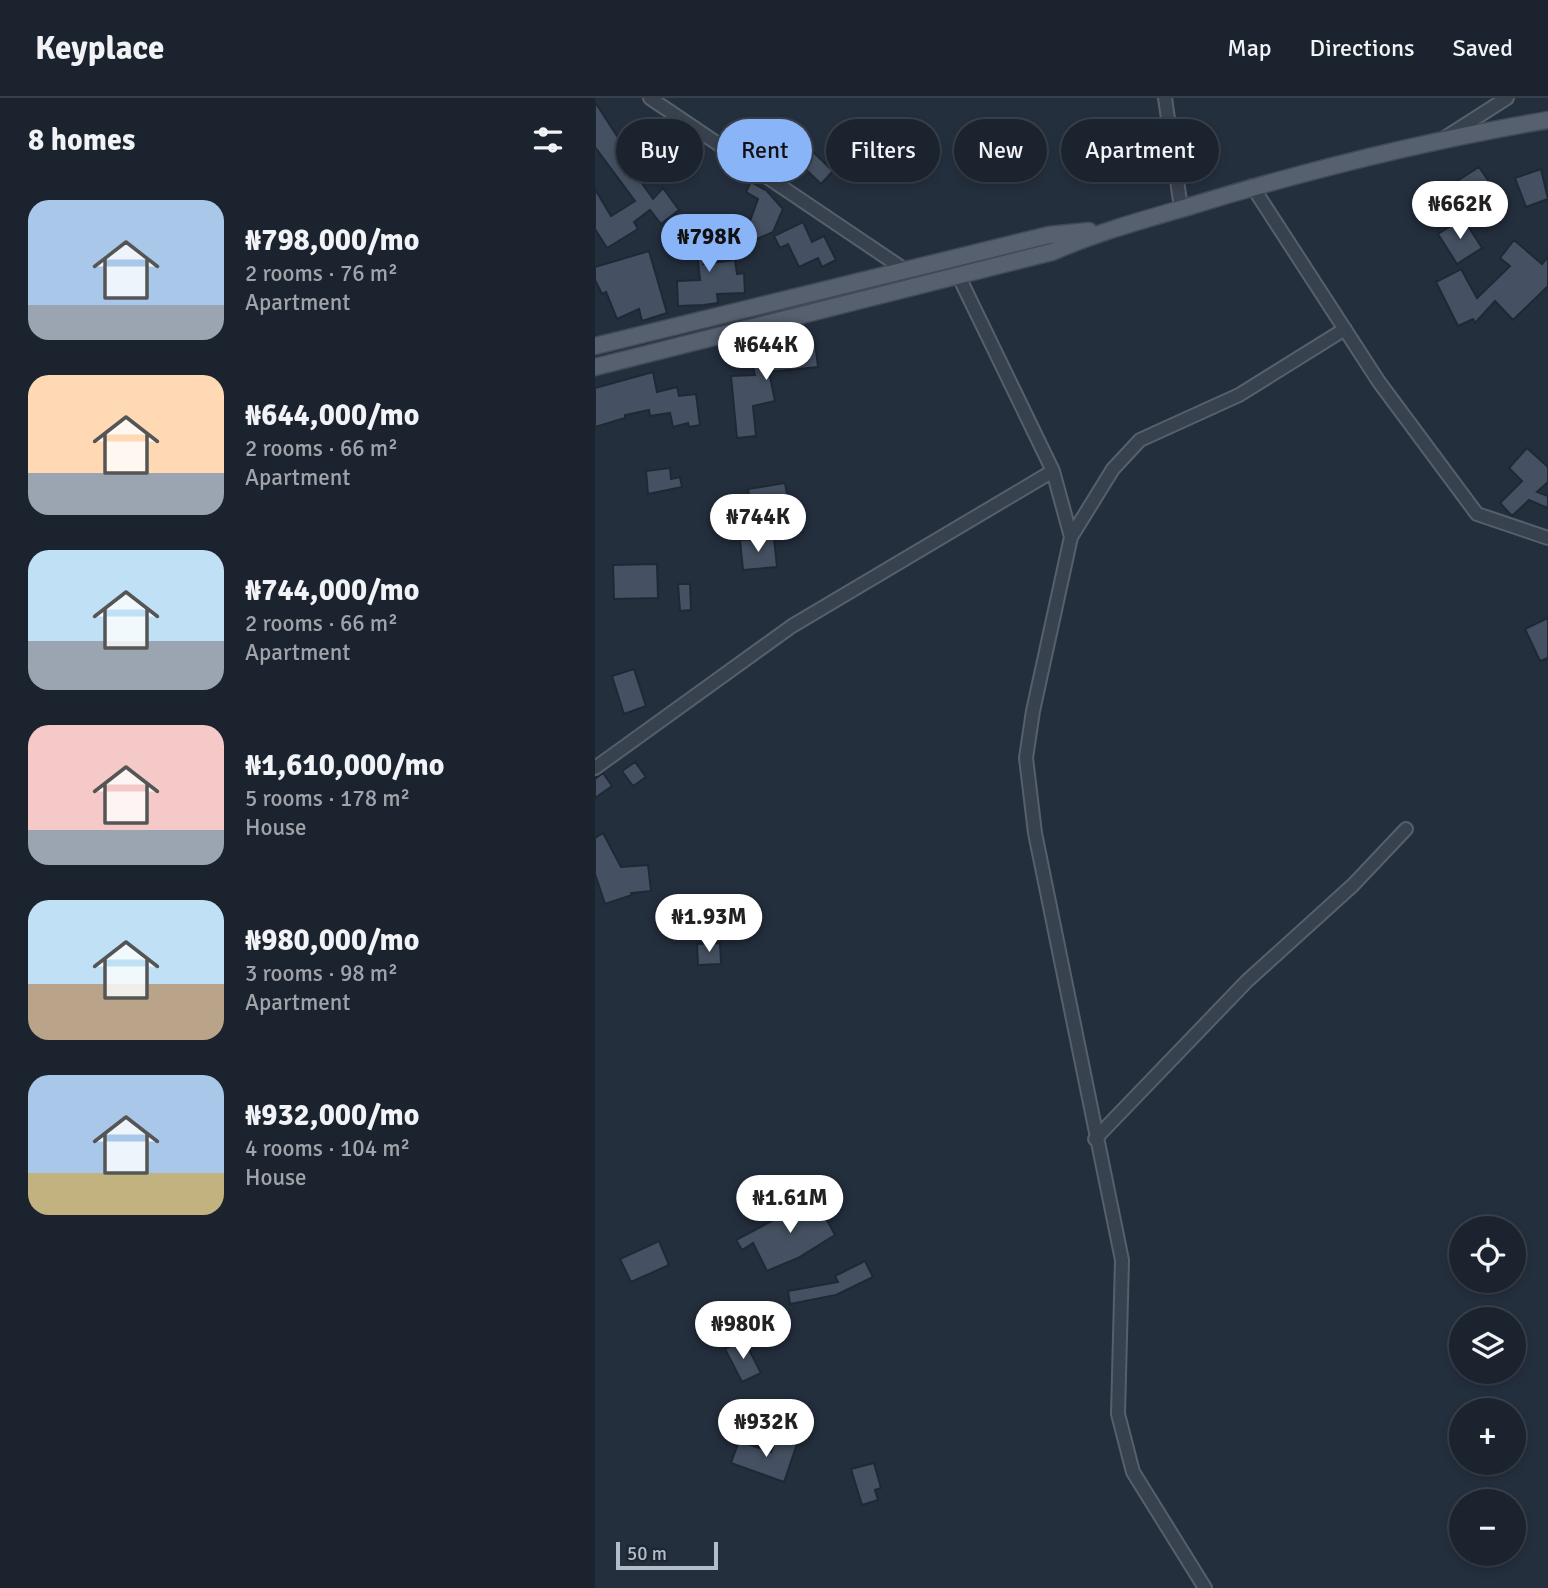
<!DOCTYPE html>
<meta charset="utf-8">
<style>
:root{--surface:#1b232e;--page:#282f3a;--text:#f1f3f6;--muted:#a0a4aa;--line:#39404a;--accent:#8ab4f8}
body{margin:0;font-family:Signika,sans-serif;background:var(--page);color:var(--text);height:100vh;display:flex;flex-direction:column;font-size:26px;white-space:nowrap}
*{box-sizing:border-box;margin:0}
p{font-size:23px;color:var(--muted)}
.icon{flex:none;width:38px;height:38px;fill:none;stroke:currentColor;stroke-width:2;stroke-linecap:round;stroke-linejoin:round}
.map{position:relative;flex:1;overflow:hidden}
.drawer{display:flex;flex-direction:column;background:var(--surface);width:595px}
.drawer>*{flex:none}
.guide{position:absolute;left:21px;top:21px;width:665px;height:63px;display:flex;gap:14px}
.fabs{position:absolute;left:854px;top:1118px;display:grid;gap:14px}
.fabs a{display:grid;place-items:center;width:77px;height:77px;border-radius:50%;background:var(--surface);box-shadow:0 4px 10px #0003,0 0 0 2px var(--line);font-size:35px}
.scale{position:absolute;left:21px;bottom:18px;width:102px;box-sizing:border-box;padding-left:7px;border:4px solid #b4bcc9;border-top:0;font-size:19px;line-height:24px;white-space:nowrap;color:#b4bcc9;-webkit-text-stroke:5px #1d2633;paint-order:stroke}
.price{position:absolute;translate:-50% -60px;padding:0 16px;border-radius:24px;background:#fff;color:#222;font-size:23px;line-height:46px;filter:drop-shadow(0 2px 4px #0008)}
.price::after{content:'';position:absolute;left:50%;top:42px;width:21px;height:16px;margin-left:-10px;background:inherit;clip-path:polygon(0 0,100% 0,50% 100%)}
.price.on{background:var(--accent);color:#111}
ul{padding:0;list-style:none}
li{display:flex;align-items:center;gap:21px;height:175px;padding:0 28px}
li span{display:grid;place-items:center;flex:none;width:196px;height:140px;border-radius:21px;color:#555}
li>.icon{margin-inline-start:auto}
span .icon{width:84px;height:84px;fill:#fffc;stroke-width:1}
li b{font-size:30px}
h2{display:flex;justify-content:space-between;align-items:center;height:84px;padding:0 28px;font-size:30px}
.chip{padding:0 24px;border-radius:32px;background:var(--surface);box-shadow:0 4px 10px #0003,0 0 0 2px var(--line);font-size:24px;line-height:63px}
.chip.on{background:var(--accent);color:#111}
header{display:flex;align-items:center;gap:42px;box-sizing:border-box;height:98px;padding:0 35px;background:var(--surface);border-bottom:2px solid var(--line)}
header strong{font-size:33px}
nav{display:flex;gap:38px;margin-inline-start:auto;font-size:24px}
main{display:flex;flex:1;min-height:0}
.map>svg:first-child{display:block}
.building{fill:#455162;stroke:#1f2835;stroke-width:2}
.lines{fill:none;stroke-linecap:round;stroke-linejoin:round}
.minor-casing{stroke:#565f6c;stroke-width:16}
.major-casing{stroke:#414a57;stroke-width:19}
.minor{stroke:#38414e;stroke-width:12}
.major{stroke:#56606e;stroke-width:16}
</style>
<header>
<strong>Keyplace</strong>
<nav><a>Map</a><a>Directions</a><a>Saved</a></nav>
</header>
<main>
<section class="drawer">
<h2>8 homes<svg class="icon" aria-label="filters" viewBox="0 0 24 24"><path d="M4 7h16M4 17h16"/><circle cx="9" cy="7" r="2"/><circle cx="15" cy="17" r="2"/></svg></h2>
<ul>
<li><span style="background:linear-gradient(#a9c7e8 75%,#9aa5b1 0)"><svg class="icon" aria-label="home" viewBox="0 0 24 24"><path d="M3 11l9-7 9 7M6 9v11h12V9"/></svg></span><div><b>₦798,000/mo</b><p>2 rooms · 76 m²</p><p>Apartment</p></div></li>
<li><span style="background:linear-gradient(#ffd9b3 70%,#9aa5b1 0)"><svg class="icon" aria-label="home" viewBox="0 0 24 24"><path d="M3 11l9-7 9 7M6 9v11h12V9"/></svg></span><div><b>₦644,000/mo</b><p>2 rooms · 66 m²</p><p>Apartment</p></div></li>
<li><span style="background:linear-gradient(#bfe0f5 65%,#9aa5b1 0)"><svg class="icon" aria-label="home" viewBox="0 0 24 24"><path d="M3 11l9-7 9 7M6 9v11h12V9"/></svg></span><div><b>₦744,000/mo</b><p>2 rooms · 66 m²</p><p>Apartment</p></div></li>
<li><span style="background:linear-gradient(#f6c9c9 75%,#9aa5b1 0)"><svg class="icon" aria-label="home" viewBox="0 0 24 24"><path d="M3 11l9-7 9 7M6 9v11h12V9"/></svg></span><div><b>₦1,610,000/mo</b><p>5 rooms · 178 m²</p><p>House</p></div></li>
<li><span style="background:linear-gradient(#bfe0f5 60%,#b9a48a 0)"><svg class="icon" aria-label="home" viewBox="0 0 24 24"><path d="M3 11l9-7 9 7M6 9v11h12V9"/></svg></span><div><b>₦980,000/mo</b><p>3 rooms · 98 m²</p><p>Apartment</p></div></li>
<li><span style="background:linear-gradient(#a9c7e8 70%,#c2b280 0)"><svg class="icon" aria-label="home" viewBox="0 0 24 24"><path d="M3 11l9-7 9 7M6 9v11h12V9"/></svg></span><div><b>₦932,000/mo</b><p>4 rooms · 104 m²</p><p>House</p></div></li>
</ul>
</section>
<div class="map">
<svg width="953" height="1490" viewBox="0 0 953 1490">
<rect width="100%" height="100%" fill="#242f3e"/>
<!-- building -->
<path class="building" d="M0,4L24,41L40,28L52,43L30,61L58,101L68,90L84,112L66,126L55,112L39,124L43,131L12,150L0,131V91L16,118L40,103L0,49Z
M185,22L238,73L226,86L173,35Z
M884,69L905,100L880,118L859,85Z
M946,71L953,101L931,109L920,80Z
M156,84L172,93L188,111L178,134L153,145L150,137L163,101L151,94Z
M868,120L887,150L862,166L843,136Z
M107,124L122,130L117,145L120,147L109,166L140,162L142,176L149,175L150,195L122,196L123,205L109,207L83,208L82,183L105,182L102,153L95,149Z
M208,124L217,144L229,138L241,162L227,169L223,160L204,169L193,146L185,150L179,138Z
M919,142L947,166L953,159V188L918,222L900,203L880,225L878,221L863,228L841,184L866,171L882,200L915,168L905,160Z
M54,153L72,215L47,223L44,211L22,221L11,194L7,196L0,182V169Z
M220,244L223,269L174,274L180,303L158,308L161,338L142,340L136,278L160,277L156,262L178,257L177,249Z
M58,274L62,294L82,289L84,298L101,296L105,327L94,329L93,325L78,329L75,315L55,318L54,312L30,317V320L0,329V290Z
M932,350L953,369V384L942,394L953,398V410L934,402L917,418L905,405L927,383L914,370Z
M75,370L76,381L85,379L87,389L53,396L51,373Z
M190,385L195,413L157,419L153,391Z
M179,440L182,469L148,472L145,442Z
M62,466L63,500L19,501L18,467Z
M83,486H95L96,512L85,513Z
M953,520V560L945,563L930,531Z
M39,571L51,608L29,616L17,578Z
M40,664L51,679L38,688L27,673Z
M8,675L17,688L0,700V681Z
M8,735L26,769L53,767L56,793L36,795L37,797L10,806L0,776V740Z
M125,845L126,866L103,867L102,846Z
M220,1100L240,1137L203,1160L172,1173L158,1145L147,1152L141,1142Z
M64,1143L74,1167L36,1184L25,1161Z
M270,1163L278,1179L241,1197L195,1206L193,1193L243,1184L240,1178Z
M149,1242L166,1275L147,1284L130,1251Z
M182,1339L202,1346L189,1384L136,1365L144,1343L176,1354Z
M279,1365L286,1390L280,1392L283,1402L267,1407L256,1371Z"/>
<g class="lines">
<!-- minor casing -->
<g class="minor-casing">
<path id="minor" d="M55,0L310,172
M570,0L586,110
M851,39L912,0
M657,88L784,284L882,416L953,440
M364,179L458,373L476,439L438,613L431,660L440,735L527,1162L523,1316L538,1374L610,1490
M476,439L518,371L545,342L644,297L750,231
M0,670L197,528L458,373
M500,1041L652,883L758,787L811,731"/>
</g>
<!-- major casing -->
<g class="major-casing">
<path id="major" d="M0,248L454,137L494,133
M0,269L457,154C501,135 544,123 589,110C709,73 829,43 953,22"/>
</g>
<!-- minor -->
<use href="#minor" class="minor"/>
<!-- major -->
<use href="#major" class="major"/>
</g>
</svg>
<div class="fabs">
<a><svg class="icon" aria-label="locate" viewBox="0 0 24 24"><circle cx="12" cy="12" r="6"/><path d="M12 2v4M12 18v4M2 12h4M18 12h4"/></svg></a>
<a><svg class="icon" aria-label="layers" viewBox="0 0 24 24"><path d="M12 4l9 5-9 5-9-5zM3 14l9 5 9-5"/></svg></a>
<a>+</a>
<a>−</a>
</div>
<div class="scale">50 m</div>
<b class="price" style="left:865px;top:143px">₦662K</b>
<b class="price on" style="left:114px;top:176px">₦798K</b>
<b class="price" style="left:171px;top:284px">₦644K</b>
<b class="price" style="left:163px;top:456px">₦744K</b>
<b class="price" style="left:114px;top:856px">₦1.93M</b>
<b class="price" style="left:195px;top:1137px">₦1.61M</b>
<b class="price" style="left:148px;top:1263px">₦980K</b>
<b class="price" style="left:171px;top:1361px">₦932K</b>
<div class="guide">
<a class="chip">Buy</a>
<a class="chip on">Rent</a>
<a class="chip">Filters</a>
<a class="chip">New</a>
<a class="chip">Apartment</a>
</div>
</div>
</main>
